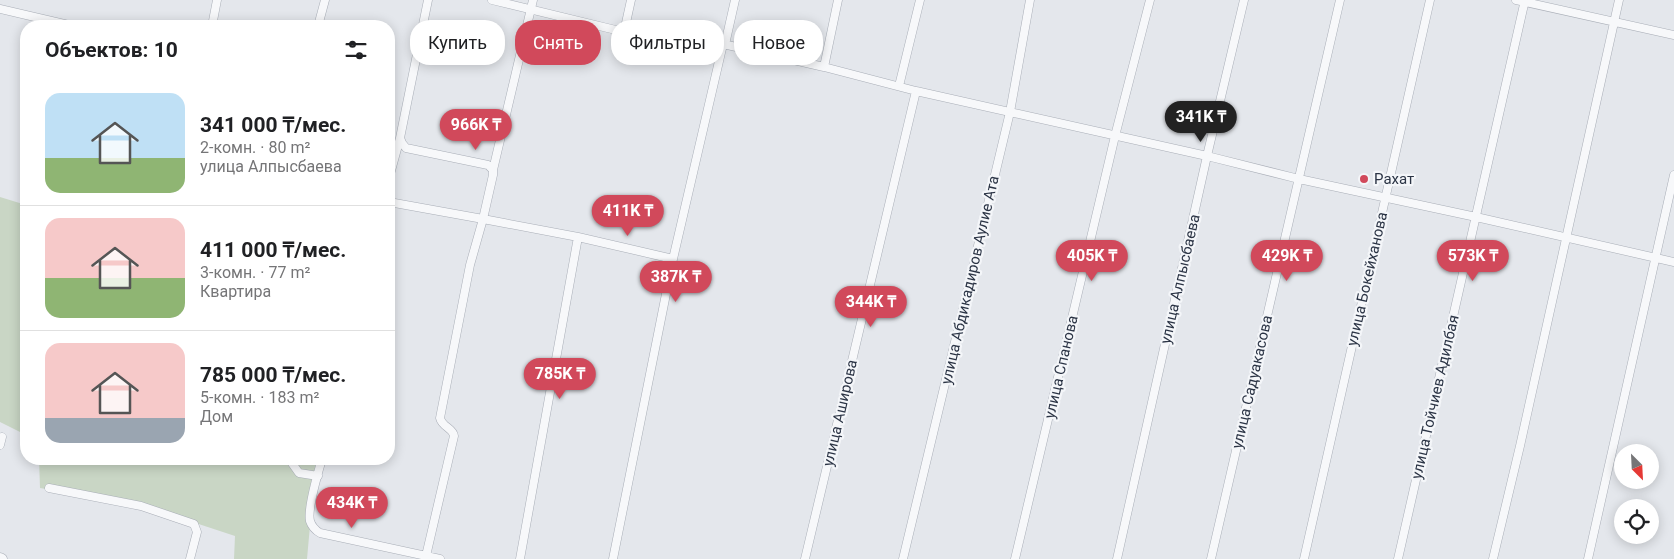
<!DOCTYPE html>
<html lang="ru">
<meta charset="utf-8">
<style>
:root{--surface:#fff;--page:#f6f6f6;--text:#202124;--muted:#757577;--line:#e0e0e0;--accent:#d1495b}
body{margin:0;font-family:Roboto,sans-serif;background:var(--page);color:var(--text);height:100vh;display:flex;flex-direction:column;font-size:19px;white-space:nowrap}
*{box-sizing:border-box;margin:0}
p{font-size:16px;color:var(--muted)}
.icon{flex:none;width:28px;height:28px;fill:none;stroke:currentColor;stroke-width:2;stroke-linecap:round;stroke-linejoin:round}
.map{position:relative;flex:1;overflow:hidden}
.details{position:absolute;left:20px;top:20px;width:375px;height:445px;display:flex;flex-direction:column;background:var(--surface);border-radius:20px;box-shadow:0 2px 12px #0003}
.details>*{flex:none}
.hud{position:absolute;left:410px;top:20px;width:475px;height:45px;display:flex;gap:10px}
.needle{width:32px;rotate:156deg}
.buttons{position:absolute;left:1614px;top:444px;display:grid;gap:10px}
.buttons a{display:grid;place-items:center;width:45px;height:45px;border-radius:50%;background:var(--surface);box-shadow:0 2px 12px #0003;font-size:25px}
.price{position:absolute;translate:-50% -42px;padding:0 11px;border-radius:18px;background:var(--accent);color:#fff;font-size:16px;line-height:32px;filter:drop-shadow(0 1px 2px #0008)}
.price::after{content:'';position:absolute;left:50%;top:30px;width:15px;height:11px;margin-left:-8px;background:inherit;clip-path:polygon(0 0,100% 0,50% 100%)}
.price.on{background:#222;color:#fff}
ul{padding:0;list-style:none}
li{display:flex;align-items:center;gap:15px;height:125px;padding:0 25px}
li+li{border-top:1px solid var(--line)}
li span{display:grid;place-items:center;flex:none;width:140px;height:100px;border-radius:15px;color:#555}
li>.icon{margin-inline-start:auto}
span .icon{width:60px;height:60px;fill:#fffc;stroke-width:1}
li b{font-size:21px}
h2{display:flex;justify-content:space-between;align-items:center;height:60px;padding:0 25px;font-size:21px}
.chip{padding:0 18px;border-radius:20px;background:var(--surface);box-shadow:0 2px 12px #0003;font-size:18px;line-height:45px}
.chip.on{background:var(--accent);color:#fff}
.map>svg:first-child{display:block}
.green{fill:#c9d6c5}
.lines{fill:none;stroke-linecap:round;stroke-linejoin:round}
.minor-casing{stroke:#a9aeb7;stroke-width:9}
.tertiary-casing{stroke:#a9aeb7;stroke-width:11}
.minor{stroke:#f7f8fa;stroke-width:8}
.tertiary{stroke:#f7f8fa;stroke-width:10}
.poi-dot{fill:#d1495b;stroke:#f4f6f9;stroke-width:2}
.labels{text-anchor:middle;stroke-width:4.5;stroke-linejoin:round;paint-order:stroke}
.poi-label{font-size:15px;fill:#2b3445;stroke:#f4f6f9;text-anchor:start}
.street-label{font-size:15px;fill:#2b3445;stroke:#f4f6f9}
</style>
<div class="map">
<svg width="1674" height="559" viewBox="0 0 1674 559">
<rect width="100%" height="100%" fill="#e4e7ec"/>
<!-- green -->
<path class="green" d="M0,197L26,205V435L0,422Z
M39,459H316L307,559H234L235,536L141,505L40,488Z"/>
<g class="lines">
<!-- minor casing -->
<g class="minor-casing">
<path id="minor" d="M492,0L624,32L719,45L723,44L726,40L735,0
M1516,0L1674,35
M0,9L73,26
M212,26L217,0
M318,26L325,0
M624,32L631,0
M824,67L838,0
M899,86L920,0
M493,170L533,0
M389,178L400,138
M389,202L483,219L493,175V170L488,165L406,148L402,143L400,138L428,0
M0,445L2,437
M289,459L299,473L318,476
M322,459C318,473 307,508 310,521C312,527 315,530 320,533L440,559
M49,488L141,506L194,524L197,532L190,559
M426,556L454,436C453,428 442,427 440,418L470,265L483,219L578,237L673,259
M520,559L578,237
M613,559L673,259L723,44L824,67L916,91L1207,156L1299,179L1476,217L1674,262
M805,559L916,91
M903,559L1010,112L1030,0
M1015,559L1115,136L1150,0
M1117,559L1207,156L1244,0
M1211,559L1340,0
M1304,559L1430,0
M1398,559L1525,0
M1493,559L1520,446L1619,0
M1588,559L1674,175"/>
</g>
<!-- tertiary casing -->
<g class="tertiary-casing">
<path id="tertiary" d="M0,558L2,559"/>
</g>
<!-- minor -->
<use href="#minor" class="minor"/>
<!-- tertiary -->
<use href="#tertiary" class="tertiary"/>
</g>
<!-- markers -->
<circle class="poi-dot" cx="1364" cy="179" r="5"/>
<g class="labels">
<!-- poi labels -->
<g class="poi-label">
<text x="1374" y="184">Рахат</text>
</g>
<!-- street labels -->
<g class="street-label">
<text transform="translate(1180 279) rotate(-77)" y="5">улица Алпысбаева</text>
<text transform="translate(1367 279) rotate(-77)" y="5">улица Бокейханова</text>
<text transform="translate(970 280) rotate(-77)" y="5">улица Абдикадиров Аулие Ата</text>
<text transform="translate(1061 367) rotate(-77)" y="5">улица Спанова</text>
<text transform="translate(1252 382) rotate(-77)" y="5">улица Садуакасова</text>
<text transform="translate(1435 397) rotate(-77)" y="5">улица Тойчиев Адилбая</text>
<text transform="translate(840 413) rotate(-77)" y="5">улица Аширова</text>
</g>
</g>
</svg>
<div class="buttons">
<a><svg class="needle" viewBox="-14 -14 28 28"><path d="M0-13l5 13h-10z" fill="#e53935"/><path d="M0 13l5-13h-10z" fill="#757577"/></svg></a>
<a><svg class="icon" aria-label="locate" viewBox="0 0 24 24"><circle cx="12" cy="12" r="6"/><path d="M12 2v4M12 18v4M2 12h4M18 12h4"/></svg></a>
</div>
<b class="price on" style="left:1201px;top:143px">341K ₸</b>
<b class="price" style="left:476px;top:151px">966K ₸</b>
<b class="price" style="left:628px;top:237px">411K ₸</b>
<b class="price" style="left:1092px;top:282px">405K ₸</b>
<b class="price" style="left:1287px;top:282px">429K ₸</b>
<b class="price" style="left:1473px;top:282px">573K ₸</b>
<b class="price" style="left:676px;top:303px">387K ₸</b>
<b class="price" style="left:871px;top:328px">344K ₸</b>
<b class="price" style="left:560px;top:400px">785K ₸</b>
<b class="price" style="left:352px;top:529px">434K ₸</b>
<div class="hud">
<a class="chip">Купить</a>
<a class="chip on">Снять</a>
<a class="chip">Фильтры</a>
<a class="chip">Новое</a>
</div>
<section class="details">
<h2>Объектов: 10<svg class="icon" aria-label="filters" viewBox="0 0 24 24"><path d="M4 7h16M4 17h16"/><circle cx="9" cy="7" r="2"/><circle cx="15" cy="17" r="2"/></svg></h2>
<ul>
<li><span style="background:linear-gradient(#bfe0f5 65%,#8fb573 0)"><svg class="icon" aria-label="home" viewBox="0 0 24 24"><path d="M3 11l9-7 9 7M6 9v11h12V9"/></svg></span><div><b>341 000 ₸/мес.</b><p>2-комн. · 80 m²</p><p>улица Алпысбаева</p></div></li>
<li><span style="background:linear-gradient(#f6c9c9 60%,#8fb573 0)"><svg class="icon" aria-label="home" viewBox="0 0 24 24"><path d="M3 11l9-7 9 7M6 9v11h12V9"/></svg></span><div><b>411 000 ₸/мес.</b><p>3-комн. · 77 m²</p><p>Квартира</p></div></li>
<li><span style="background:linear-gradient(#f6c9c9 75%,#9aa5b1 0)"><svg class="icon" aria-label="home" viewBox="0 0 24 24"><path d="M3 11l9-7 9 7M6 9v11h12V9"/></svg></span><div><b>785 000 ₸/мес.</b><p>5-комн. · 183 m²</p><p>Дом</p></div></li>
</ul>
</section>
</div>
